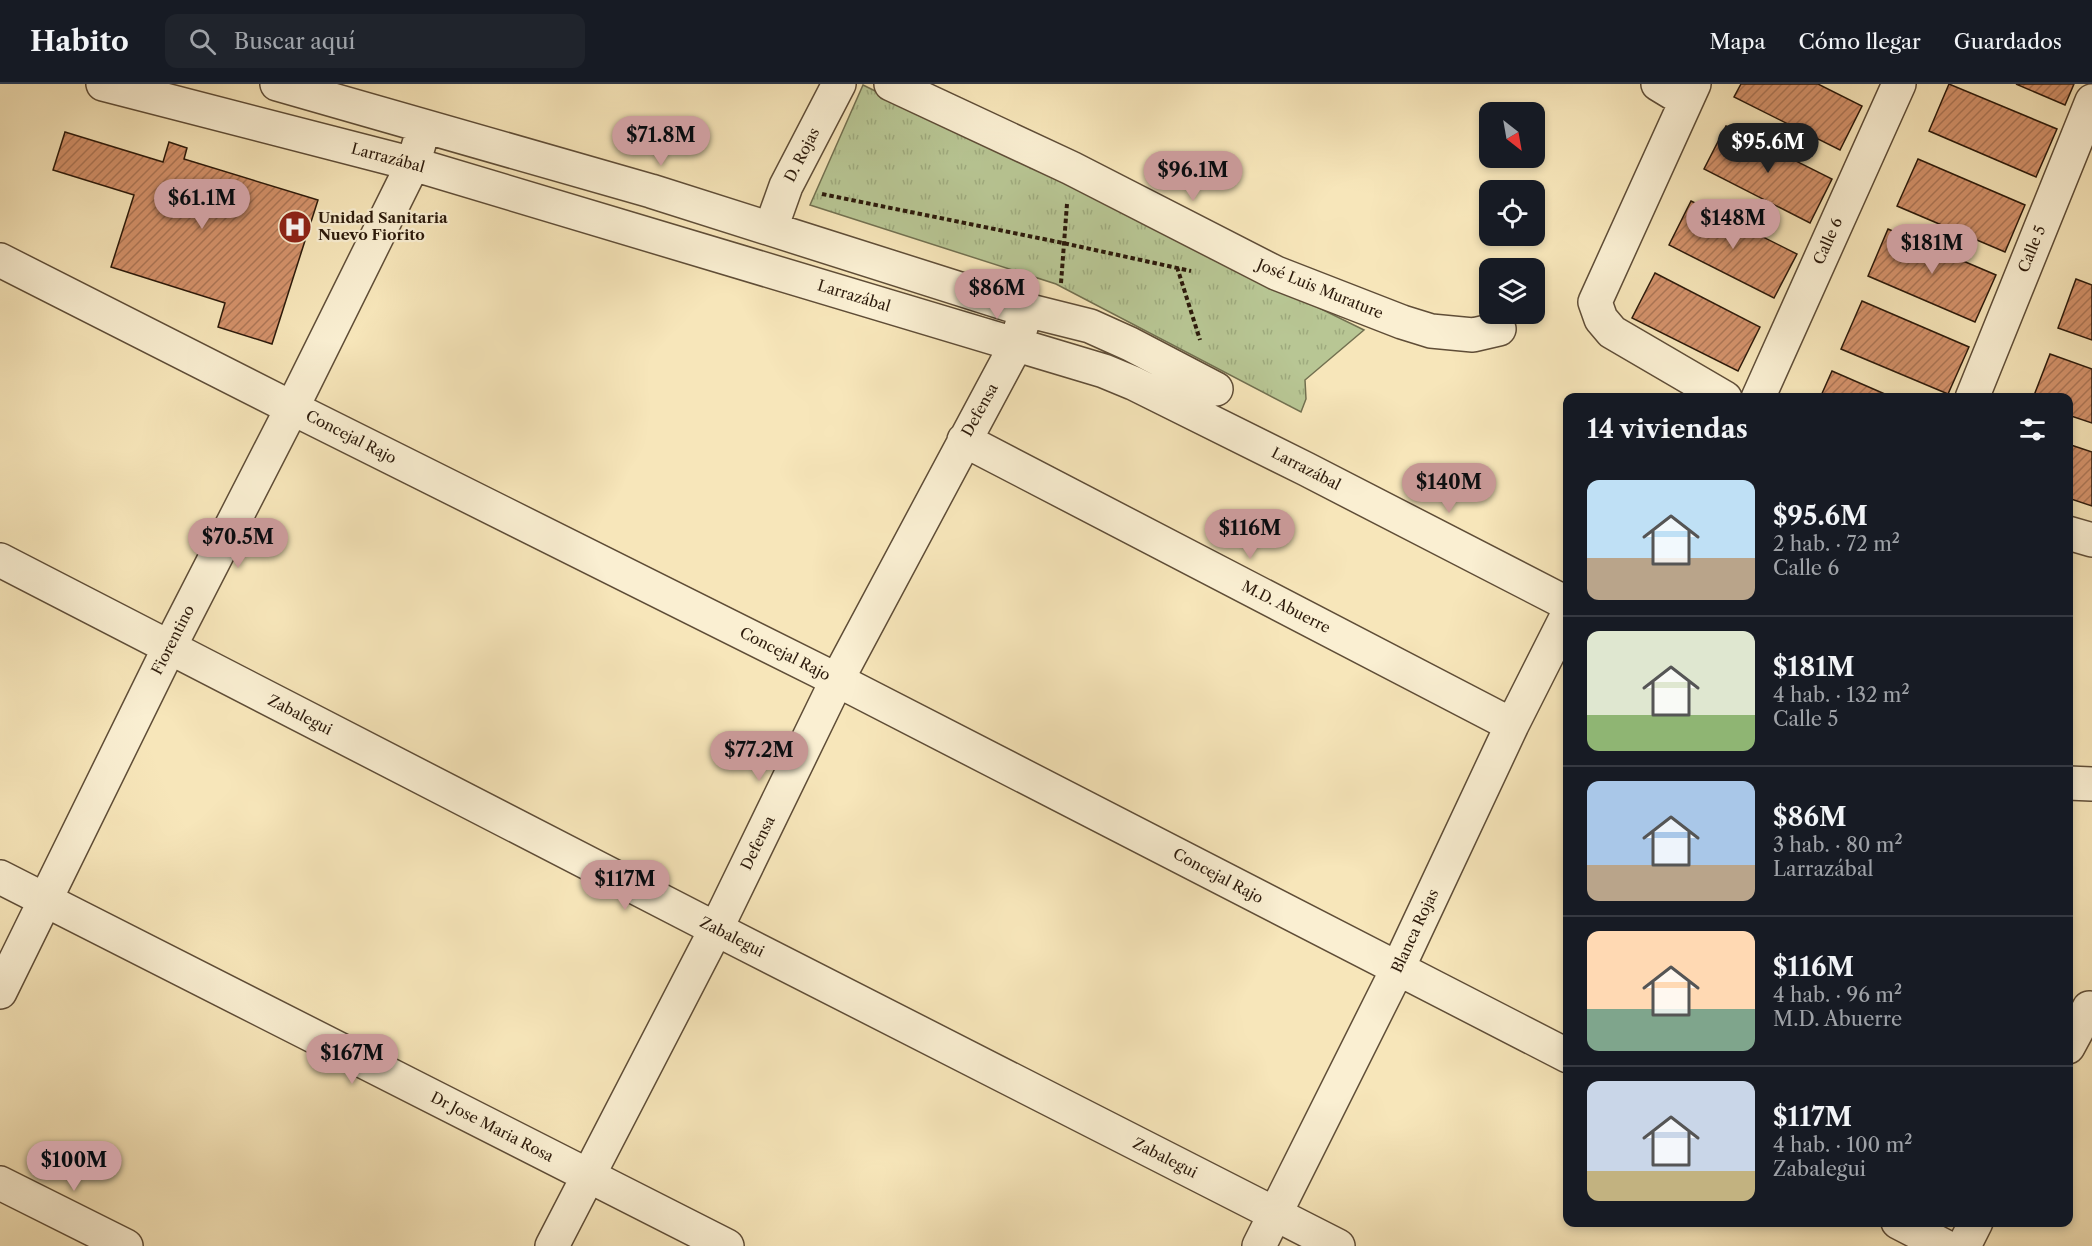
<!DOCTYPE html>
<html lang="es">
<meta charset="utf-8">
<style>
:root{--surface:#171b24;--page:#20242c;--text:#f1f3f6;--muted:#9ea1a6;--line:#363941;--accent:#c59692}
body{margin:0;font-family:"Libre Caslon Text",serif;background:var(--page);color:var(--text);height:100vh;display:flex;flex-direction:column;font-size:22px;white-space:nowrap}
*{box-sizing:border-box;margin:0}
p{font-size:20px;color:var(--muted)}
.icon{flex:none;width:33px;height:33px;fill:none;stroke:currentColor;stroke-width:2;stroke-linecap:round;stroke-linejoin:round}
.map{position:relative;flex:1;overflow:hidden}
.sheet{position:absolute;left:1563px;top:309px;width:510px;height:834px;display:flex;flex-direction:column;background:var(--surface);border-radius:12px;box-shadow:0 3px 9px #0003}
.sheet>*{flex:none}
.needle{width:39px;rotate:149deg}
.tools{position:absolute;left:1479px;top:18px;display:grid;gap:12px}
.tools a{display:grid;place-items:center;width:66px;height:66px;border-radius:12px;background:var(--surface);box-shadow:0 3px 9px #0003;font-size:30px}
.price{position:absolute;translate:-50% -51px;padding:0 14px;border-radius:21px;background:var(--accent);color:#111;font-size:20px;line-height:39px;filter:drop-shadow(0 2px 3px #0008)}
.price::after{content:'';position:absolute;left:50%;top:36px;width:18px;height:14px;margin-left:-9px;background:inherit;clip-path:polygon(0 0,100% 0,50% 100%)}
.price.selected{background:#222;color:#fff}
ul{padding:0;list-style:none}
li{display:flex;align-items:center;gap:18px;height:150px;padding:0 24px}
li+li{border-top:2px solid var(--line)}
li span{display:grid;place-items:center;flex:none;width:168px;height:120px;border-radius:12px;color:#555}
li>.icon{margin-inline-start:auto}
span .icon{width:72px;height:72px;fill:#fffc;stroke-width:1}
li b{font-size:26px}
h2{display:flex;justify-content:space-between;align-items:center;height:72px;padding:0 24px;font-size:26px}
header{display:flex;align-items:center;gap:36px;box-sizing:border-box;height:84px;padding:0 30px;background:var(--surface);border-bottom:2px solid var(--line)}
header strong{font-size:28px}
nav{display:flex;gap:33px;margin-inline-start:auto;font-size:21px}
.search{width:420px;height:54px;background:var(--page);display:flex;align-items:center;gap:15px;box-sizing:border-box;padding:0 21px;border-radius:12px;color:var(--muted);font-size:22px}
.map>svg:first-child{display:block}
.park{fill:url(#park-tufts);stroke:#727050;stroke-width:1.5}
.building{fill:url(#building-hatch);stroke:#2c1a0b;stroke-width:1.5}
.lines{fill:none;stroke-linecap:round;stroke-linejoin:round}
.street-casing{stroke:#5f4d37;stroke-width:36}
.path{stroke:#2c1a0b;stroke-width:4;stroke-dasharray:4.5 3;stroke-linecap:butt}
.street{stroke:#faefd2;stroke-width:33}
.labels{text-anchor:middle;stroke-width:4.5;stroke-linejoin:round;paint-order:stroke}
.street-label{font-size:15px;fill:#2c1a0b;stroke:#faefd2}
.poi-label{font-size:15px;font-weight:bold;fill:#2c1a0b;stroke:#faefd2;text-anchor:start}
</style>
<header>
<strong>Habito</strong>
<div class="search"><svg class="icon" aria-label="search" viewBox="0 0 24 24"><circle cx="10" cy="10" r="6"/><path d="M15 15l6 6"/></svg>Buscar aquí</div>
<nav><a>Mapa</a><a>Cómo llegar</a><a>Guardados</a></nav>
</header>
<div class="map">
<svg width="2092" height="1162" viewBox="0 0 2092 1162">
<defs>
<pattern id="park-tufts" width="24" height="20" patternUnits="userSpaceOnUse" patternTransform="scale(1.5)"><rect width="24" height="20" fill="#b8c694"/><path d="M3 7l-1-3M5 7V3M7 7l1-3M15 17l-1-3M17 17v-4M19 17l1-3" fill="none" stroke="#9eaa7e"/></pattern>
<pattern id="building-hatch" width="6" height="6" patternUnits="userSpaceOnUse" patternTransform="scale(1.5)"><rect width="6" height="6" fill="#d4926b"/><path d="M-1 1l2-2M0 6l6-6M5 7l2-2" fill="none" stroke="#ac7656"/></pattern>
</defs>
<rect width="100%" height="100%" fill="#f7e6ba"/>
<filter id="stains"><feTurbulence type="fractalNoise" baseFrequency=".00333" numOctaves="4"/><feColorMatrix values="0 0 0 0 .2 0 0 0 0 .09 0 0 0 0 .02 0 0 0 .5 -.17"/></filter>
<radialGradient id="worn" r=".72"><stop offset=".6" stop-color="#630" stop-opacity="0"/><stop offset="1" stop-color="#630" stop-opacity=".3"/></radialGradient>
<!-- park -->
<path class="park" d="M863,1L1364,246L1305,296L1306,315L1301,328L1056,200L810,121Z"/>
<!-- building -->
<path class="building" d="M1741,0H1818L1862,22L1840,66L1734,13Z
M1949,0L2057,45L2036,93L1929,47Z
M2016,0H2074L2065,21Z
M1726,42L1832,95L1810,139L1704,85Z
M65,48L163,78L169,58L187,64L184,75L318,116L272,260L218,243L225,219L111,183L134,111L53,86Z
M1918,75L2025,121L2005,168L1897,122Z
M1691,117L1797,170L1774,214L1669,161Z
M1888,145L1996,191L1975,238L1868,192Z
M1655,189L1760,243L1738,287L1632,234Z
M2076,195L2092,201V256L2058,244Z
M1862,217L1969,263L1948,310L1841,265Z
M2050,270L2092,285V339L2068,331V314H2033Z
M1832,287L1894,314H1820Z
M2068,360L2092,368V422L2068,414Z"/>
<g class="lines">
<!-- street casing -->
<g class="street-casing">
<path id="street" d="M103,0L413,80L1104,287L1133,299L1306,385L1568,520
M277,0L651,107L1026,226L1090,242L1130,260L1216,305
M891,0L1071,84L1276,189L1402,238L1431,247L1473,251L1499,245
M1658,0L1686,17
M1694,0L1595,218L1601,235L1612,248L1725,314
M771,144L786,102L839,0
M0,176L292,324L837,596L1568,972
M1758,314L1899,0
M1972,314L2092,17
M964,356L1512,641
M2068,449L2092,456
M0,476L716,845L1338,1162
M2068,699L2092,700
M0,793L727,1162
M0,908L169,564L292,324L413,80L419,60
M2068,963L2089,924
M0,1099L126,1162
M1898,1138L1944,1162
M552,1162L716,845L837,596L1016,261L1026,226
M1259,1162L1397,886L1512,641L1568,530
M1964,1162L1976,1138"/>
</g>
<!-- path -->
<path class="path" d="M822,110L1063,159L1191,187
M1177,183L1200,256
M1061,199L1067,120"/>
<!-- street -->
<use href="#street" class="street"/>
</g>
<!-- icons -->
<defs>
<g id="hospital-disc" transform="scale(1.725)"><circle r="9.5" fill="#8f2418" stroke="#faefd2"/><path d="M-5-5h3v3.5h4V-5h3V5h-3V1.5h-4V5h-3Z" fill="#fff"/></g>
</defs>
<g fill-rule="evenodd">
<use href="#hospital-disc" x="295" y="143"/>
</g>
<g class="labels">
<!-- street labels -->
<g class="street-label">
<text transform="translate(802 71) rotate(-63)" y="5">D. Rojas</text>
<text transform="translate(388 74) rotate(15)" y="5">Larrazábal</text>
<text transform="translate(1828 157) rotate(-66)" y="5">Calle 6</text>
<text transform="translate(2032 165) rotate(-68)" y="5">Calle 5</text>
<text transform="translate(1320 205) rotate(22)" y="5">José Luis Murature</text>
<text transform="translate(854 212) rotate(17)" y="5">Larrazábal</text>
<text transform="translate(980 326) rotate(-61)" y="5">Defensa</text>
<text transform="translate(351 353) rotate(27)" y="5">Concejal Rajo</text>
<text transform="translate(1306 385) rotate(27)" y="5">Larrazábal</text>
<text transform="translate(1286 523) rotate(27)" y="5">M.D. Abuerre</text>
<text transform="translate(173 556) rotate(-63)" y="5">Fiorentino</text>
<text transform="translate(785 570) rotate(27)" y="5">Concejal Rajo</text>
<text transform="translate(300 631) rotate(27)" y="5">Zabalegui</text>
<text transform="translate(758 759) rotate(-64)" y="5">Defensa</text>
<text transform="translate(1218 792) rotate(28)" y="5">Concejal Rajo</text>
<text transform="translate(1415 847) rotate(-65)" y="5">Blanca Rojas</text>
<text transform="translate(732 853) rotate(27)" y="5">Zabalegui</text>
<text transform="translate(492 1043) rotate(27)" y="5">Dr Jose Maria Rosa</text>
<text transform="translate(1165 1074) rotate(27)" y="5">Zabalegui</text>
</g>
<!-- poi labels -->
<g class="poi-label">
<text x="318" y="139">Unidad Sanitaria<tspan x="318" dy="17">Nuevo Fiorito</tspan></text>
</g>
</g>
<rect width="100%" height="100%" filter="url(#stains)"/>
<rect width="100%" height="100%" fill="url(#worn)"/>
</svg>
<div class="tools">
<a><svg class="needle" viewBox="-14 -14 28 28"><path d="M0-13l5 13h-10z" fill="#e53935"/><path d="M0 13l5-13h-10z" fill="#9ea1a6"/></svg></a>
<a><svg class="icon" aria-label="locate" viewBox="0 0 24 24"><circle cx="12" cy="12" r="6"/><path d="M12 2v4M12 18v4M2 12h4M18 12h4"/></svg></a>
<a><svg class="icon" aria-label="layers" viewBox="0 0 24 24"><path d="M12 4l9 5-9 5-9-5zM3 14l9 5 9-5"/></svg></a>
</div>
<b class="price" style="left:661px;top:83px">$71.8M</b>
<b class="price selected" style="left:1768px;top:90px">$95.6M</b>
<b class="price" style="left:1193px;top:118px">$96.1M</b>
<b class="price" style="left:202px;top:146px">$61.1M</b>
<b class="price" style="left:1733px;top:166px">$148M</b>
<b class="price" style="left:1932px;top:191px">$181M</b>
<b class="price" style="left:997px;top:236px">$86M</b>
<b class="price" style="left:1449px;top:430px">$140M</b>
<b class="price" style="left:1250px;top:476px">$116M</b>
<b class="price" style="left:238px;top:485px">$70.5M</b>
<b class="price" style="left:759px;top:698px">$77.2M</b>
<b class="price" style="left:625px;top:827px">$117M</b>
<b class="price" style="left:352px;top:1001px">$167M</b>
<b class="price" style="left:74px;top:1108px">$100M</b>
<section class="sheet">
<h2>14 viviendas<svg class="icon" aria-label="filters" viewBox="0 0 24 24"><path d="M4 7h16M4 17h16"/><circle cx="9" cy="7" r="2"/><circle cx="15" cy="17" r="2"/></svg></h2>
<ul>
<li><span style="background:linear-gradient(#bfe0f5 65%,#b9a48a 0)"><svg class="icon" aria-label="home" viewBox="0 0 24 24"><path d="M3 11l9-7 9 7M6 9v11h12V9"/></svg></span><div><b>$95.6M</b><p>2 hab. · 72 m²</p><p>Calle 6</p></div></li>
<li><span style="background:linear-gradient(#dfe7d0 70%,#8fb573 0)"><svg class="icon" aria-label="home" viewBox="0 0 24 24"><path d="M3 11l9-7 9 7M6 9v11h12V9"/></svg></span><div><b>$181M</b><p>4 hab. · 132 m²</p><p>Calle 5</p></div></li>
<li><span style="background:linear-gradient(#a9c7e8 70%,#b9a48a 0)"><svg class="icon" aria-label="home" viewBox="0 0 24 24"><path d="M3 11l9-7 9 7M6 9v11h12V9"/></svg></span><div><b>$86M</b><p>3 hab. · 80 m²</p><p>Larrazábal</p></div></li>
<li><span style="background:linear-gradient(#ffd9b3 65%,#7fa58c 0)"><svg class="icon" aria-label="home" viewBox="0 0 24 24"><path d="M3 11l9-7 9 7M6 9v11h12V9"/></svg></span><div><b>$116M</b><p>4 hab. · 96 m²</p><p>M.D. Abuerre</p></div></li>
<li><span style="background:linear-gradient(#c9d6e8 75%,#c2b280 0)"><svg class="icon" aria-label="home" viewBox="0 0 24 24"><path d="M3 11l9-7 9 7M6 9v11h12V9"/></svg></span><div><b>$117M</b><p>4 hab. · 100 m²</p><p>Zabalegui</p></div></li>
</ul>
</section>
</div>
